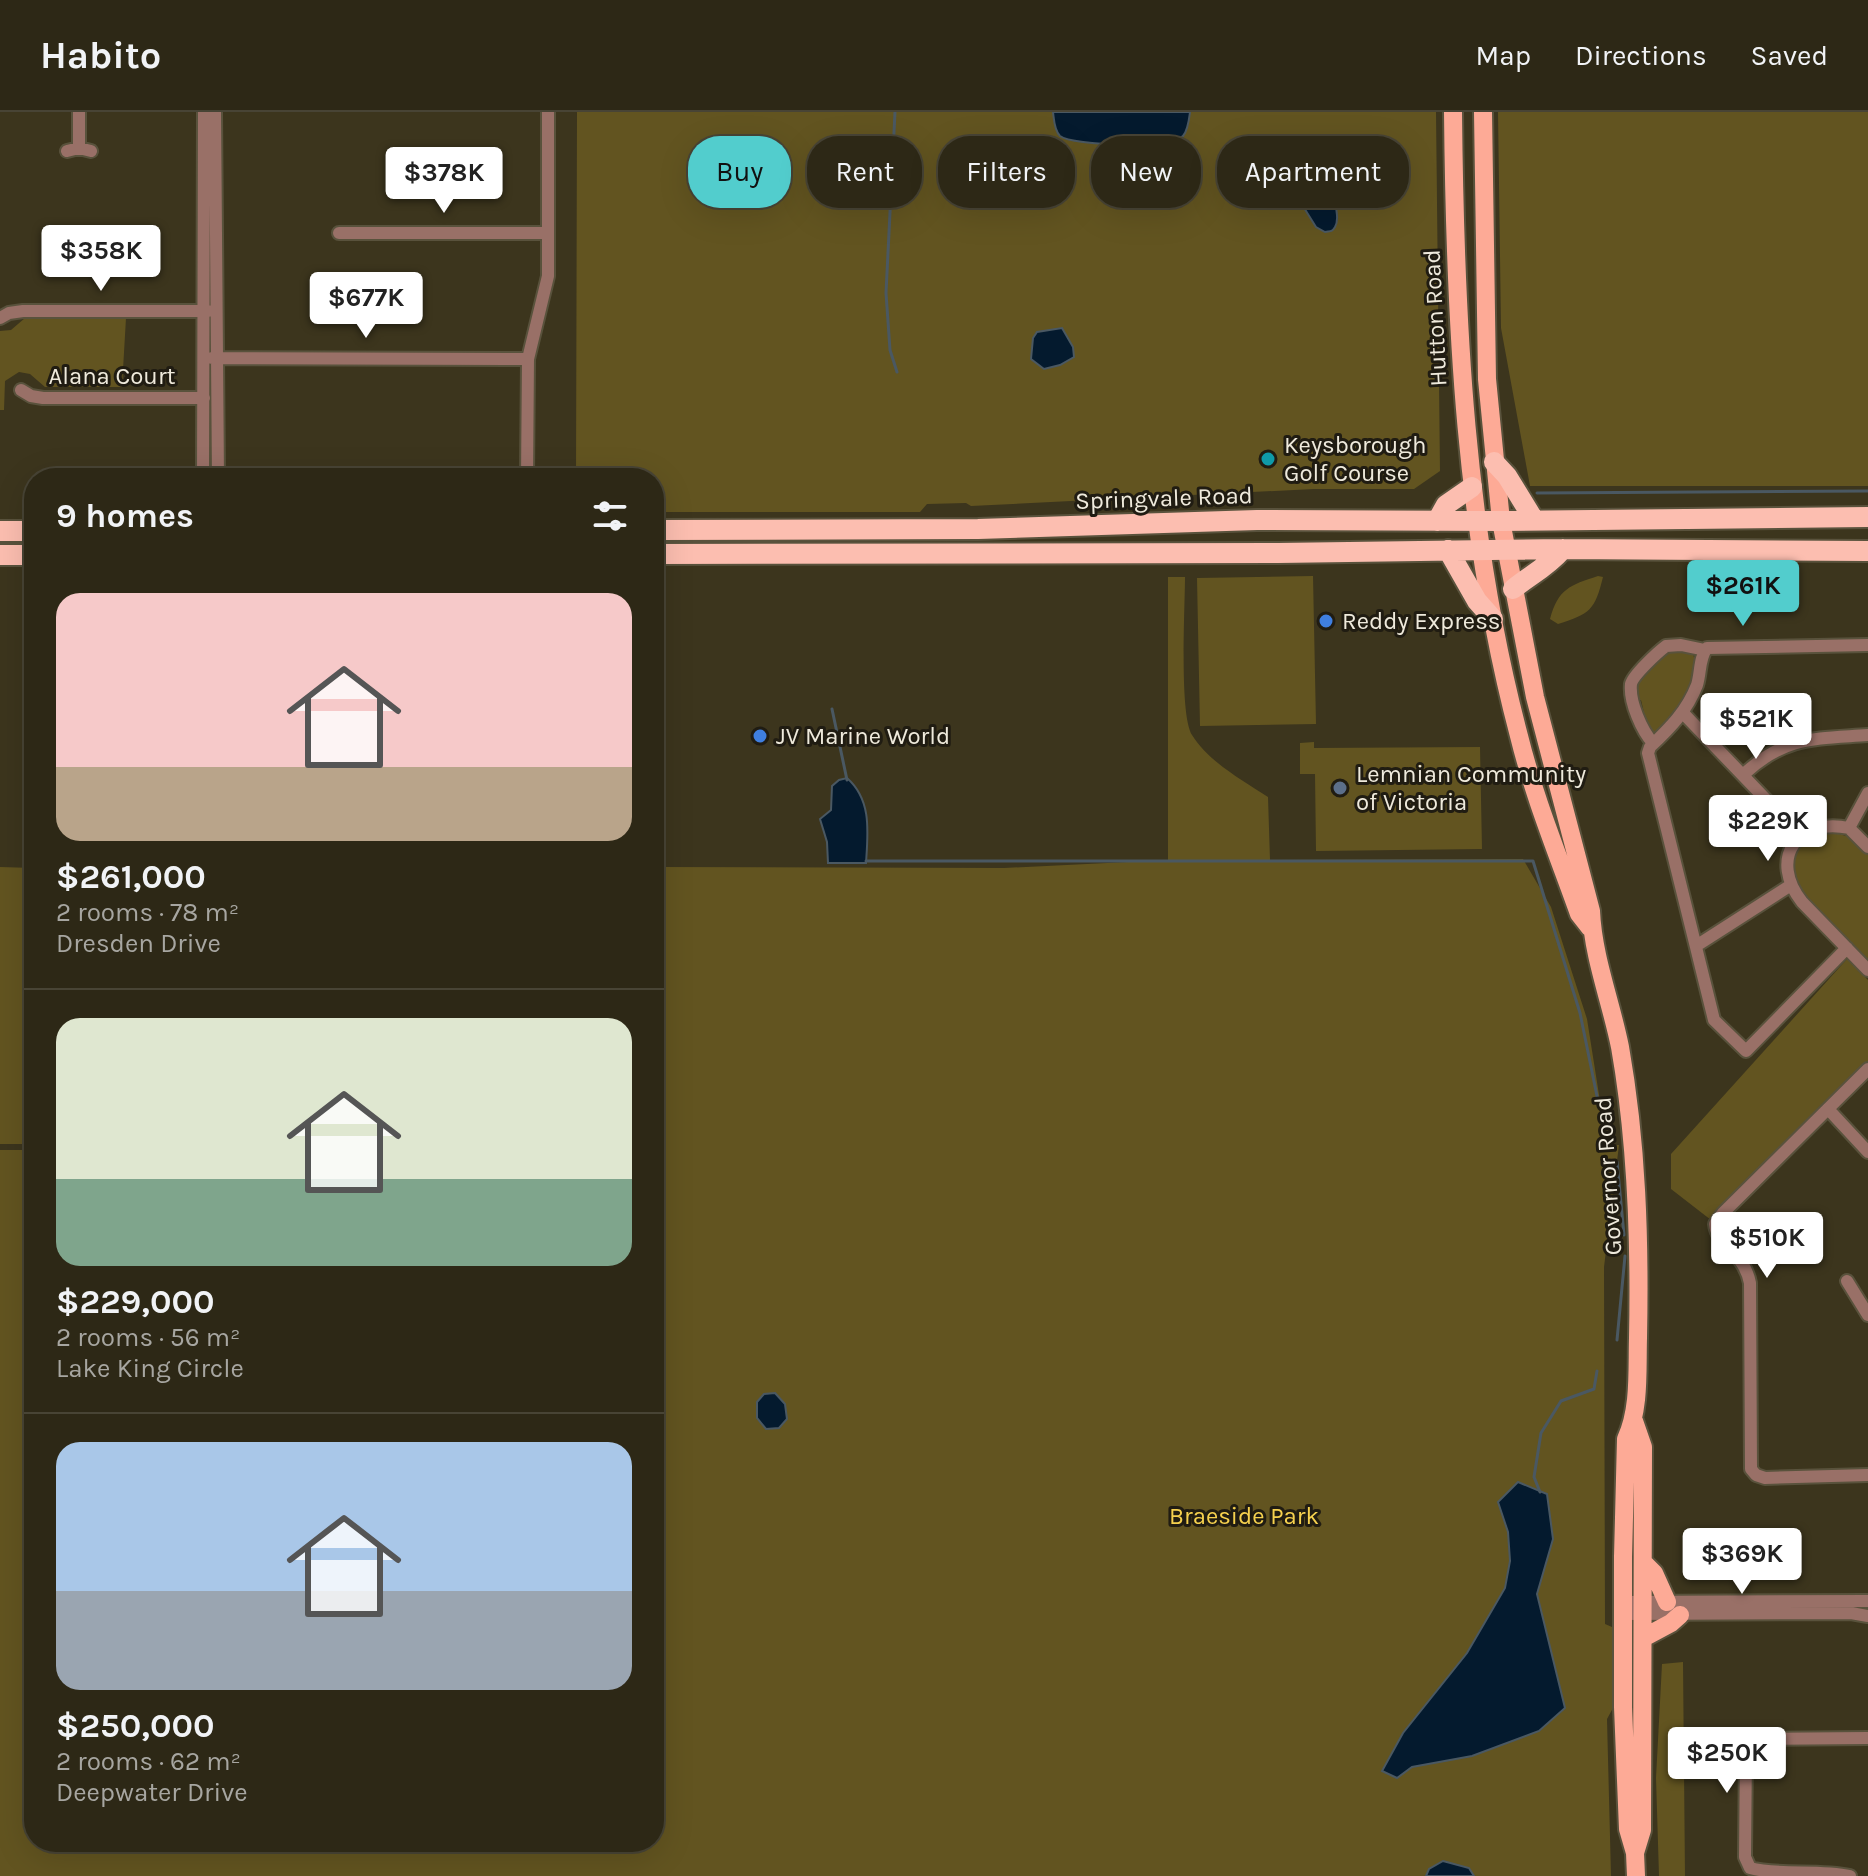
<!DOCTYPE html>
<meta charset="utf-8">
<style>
:root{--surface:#2d2816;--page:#393423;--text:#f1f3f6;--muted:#a7a6a1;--line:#484435;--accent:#52cdcd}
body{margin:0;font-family:Karla,sans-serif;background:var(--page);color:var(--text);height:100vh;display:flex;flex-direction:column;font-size:30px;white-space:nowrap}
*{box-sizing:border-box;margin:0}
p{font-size:26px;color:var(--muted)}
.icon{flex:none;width:44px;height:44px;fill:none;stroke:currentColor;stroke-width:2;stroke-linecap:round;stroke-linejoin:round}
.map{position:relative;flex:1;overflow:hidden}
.sheet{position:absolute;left:24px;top:356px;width:640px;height:1384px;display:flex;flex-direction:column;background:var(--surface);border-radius:32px;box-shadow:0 8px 32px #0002,0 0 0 2px var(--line)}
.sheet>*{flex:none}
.hud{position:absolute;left:688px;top:24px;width:760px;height:72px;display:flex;gap:16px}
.price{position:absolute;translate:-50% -68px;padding:0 18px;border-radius:8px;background:#fff;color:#222;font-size:26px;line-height:52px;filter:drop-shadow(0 2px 4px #0008)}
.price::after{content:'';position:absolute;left:50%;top:48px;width:24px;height:18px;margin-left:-12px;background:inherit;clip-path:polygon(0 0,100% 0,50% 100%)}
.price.selected{background:var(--accent);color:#111}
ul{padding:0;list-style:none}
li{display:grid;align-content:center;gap:16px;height:424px;padding:0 32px}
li+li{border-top:2px solid var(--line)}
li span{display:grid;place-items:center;height:248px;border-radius:24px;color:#555}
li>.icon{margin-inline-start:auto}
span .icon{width:144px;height:144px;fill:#fffc;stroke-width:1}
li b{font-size:34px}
h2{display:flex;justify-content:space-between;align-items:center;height:96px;padding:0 32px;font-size:34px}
.tag{padding:0 28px;border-radius:32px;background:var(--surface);box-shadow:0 8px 32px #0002,0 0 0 2px var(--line);font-size:28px;line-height:72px}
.tag.selected{background:var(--accent);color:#111}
header{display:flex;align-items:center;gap:48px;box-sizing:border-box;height:112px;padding:0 40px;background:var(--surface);border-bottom:2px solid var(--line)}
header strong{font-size:38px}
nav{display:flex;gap:44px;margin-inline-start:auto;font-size:28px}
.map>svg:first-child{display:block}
.green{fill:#625420}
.water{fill:#041a2e;stroke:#4a5862;stroke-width:2}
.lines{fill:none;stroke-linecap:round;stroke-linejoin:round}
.stream{stroke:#4a5862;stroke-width:3}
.minor-casing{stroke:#59523c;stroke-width:16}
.primary-casing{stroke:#59523c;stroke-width:22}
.trunk-casing{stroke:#59523c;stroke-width:24}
.minor{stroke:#997067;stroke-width:12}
.primary{stroke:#fdaa96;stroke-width:18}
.trunk{stroke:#fcbeb0;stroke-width:20}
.culture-dot{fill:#0f9aa8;stroke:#201c12;stroke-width:3}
.shop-dot{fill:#3f7fe0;stroke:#201c12;stroke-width:3}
.service-dot{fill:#5c6f8a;stroke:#201c12;stroke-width:3}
.labels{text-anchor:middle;stroke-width:6;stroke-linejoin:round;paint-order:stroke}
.street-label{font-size:24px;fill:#efeadc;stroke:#201c12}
.poi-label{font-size:24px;fill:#efeadc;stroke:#201c12;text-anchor:start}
.park-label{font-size:24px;fill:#f6d14e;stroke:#201c12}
</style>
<header>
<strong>Habito</strong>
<nav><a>Map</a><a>Directions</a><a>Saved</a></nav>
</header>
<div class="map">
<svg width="1868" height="1764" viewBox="0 0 1868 1764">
<rect width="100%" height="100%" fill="#3c351d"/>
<!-- green -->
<path class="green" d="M577,0H1436L1440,359L1414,377H1314L971,394L966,391L927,392L920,400H654V366H576Z
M1498,0H1868V374H1530L1501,216Z
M25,206H126L122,275H45L30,262L19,260L5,269L4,298H0V219L11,218Z
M1313,464L1316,612L1200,614L1197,466Z
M1598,464L1603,465C1595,498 1590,502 1558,512L1550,507C1558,477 1570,473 1598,464Z
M1168,465H1185C1185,496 1179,602 1192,623C1209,650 1242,668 1268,685L1270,748L1523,747L1551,795L1587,907L1600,989L1602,1033H1619L1604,1155L1605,1512L1612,1515L1613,1596L1607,1607L1611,1764H0V1038H34V1730H654V755L1004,756L1168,748Z
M1666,539H1692C1705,569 1672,603 1653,623L1647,613L1641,588H1638L1634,571L1640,569L1665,543Z
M1314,630V636L1480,635L1482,737L1316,739L1315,662H1300V631Z
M1824,717L1852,726L1868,743V854L1808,791L1790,756L1798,732Z
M0,755L34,756V1032H0Z
M1847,847L1868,868V950L1711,1108L1671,1077V1042Z
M1683,1550L1685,1764H1659L1656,1666L1662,1552Z"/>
<!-- water -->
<path class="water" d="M1053,0H1190C1189,8 1188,18 1183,24C1172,37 1073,34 1060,24C1054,18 1054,7 1053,0Z
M1300,32C1318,32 1339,44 1339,65C1339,73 1337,82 1336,90C1335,98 1340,107 1335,115C1332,120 1331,119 1325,120L1316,115L1278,54L1276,38Z
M1062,216L1073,235L1074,245L1060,253L1044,257L1031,247L1033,226L1037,220Z
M847,666C872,688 868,720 866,751H828L827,730L820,707L831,698L832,674L839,668Z
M775,1281L785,1292L787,1307L779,1316L766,1317L757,1306V1290L764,1282Z
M1518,1370L1547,1382L1553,1427L1537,1482L1565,1596L1539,1619L1472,1644L1412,1655L1397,1666L1382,1659L1403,1621L1467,1541L1505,1476L1510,1449L1508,1420L1498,1390Z
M1443,1749L1469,1756L1474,1764H1426L1429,1757Z"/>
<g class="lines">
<!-- stream -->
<path class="stream" d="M895,0L886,181L890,238L897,260
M1537,381L1868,379
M832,597L847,668
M866,749H1533L1580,901L1598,989
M1617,1050L1624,1123
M1617,1228L1625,1144
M1540,1380L1534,1365L1541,1321L1561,1289L1594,1277L1597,1259"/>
<!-- minor casing -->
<g class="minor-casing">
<path id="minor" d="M215,0L218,366
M79,36V0
M67,39L79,36L91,39
M339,121H548
M0,206L9,201L23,199H208
M212,246L528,247
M21,278L31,284L43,286H204
M203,366L204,0
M527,366L528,247L548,164V0
M1683,601L1801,724
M1653,631C1642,619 1629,590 1631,572C1633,563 1658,540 1666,534L1681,533L1705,538
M1744,662C1785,624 1815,627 1868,623
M1849,716L1868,681
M1868,735L1849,716C1797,705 1768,747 1802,790L1868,858
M1696,834L1791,773
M1847,836L1746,939L1714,908L1648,641L1650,635C1670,616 1687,599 1697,573C1701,560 1699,546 1707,536L1868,533
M1868,957L1723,1101L1715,1112C1717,1134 1744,1140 1750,1171L1751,1357L1756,1363L1765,1366L1868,1363
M1829,998L1868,1040
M1847,1169L1868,1203
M1623,1490L1868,1489
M1623,1502L1851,1501L1868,1504
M1850,1764C1818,1757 1780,1764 1750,1756L1745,1745L1746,1634L1759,1627L1868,1626"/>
</g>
<!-- primary casing -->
<g class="primary-casing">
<path id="primary" d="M1453,0C1455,210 1465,420 1519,624C1534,685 1558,743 1579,802L1590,816
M1483,0L1487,267L1501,409L1535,585L1591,799C1593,845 1611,890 1620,935C1637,1031 1640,1128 1638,1226C1637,1259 1640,1297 1626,1327L1623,1445V1595L1628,1717L1635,1741L1636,1764
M1634,1309L1643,1335L1642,1718L1635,1741
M1643,1450L1654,1461L1667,1490
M1643,1526L1671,1511L1680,1503"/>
</g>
<!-- trunk casing -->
<g class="trunk-casing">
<path id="trunk" d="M1494,350L1507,364L1534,408
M1437,409L1446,393L1472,375
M654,418L978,417L1257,408L1501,409L1868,405
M0,419H34
M1448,438L1477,489L1493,507
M654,442L1278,441L1563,437L1868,439
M0,443H34
M1513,477C1532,462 1546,456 1563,437"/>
</g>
<!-- minor -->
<use href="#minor" class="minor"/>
<!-- primary -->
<use href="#primary" class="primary"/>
<!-- trunk -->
<use href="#trunk" class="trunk"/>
</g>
<!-- markers -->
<circle class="culture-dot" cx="1268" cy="347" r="8"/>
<g class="shop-dot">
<circle cx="1326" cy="509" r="8"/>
<circle cx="760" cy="624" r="8"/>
</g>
<circle class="service-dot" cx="1340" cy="676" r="8"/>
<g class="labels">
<!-- street labels -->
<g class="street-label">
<text transform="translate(1435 206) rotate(-93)" y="8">Hutton Road</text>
<text x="112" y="272">Alana Court</text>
<text transform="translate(1164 386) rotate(-2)" y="8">Springvale Road</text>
<text transform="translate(1608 1064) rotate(-94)" y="8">Governor Road</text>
</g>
<!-- poi labels -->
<g class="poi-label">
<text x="1284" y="341">Keysborough<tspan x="1284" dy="28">Golf Course</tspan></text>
<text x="1342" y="517">Reddy Express</text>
<text x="776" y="632">JV Marine World</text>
<text x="1356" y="670">Lemnian Community<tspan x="1356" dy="28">of Victoria</tspan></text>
</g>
<!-- park labels -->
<g class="park-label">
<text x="1244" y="1412">Braeside Park</text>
</g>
</g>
</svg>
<b class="price" style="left:444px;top:103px">$378K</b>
<b class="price" style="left:101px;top:181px">$358K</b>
<b class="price" style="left:366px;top:228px">$677K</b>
<b class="price selected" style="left:1743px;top:516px">$261K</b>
<b class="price" style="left:1756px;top:649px">$521K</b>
<b class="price" style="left:1768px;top:751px">$229K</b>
<b class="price" style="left:1767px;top:1168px">$510K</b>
<b class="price" style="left:1742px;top:1484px">$369K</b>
<b class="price" style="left:1727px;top:1683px">$250K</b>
<div class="hud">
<a class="tag selected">Buy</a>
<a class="tag">Rent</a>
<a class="tag">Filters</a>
<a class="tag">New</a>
<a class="tag">Apartment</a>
</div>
<section class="sheet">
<h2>9 homes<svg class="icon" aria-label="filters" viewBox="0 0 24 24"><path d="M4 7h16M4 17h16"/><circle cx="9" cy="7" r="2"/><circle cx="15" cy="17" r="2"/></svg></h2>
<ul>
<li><span style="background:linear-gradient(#f6c9c9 70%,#b9a48a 0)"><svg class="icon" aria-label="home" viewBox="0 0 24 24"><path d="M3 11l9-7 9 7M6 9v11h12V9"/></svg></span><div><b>$261,000</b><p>2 rooms · 78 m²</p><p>Dresden Drive</p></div></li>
<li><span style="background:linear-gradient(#dfe7d0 65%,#7fa58c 0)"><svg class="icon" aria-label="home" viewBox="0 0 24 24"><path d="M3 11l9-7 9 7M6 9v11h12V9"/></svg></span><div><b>$229,000</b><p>2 rooms · 56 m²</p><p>Lake King Circle</p></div></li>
<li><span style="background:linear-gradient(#a9c7e8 60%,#9aa5b1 0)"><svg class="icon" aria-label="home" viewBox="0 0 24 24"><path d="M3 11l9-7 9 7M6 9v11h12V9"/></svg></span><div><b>$250,000</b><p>2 rooms · 62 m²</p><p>Deepwater Drive</p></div></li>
</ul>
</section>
</div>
